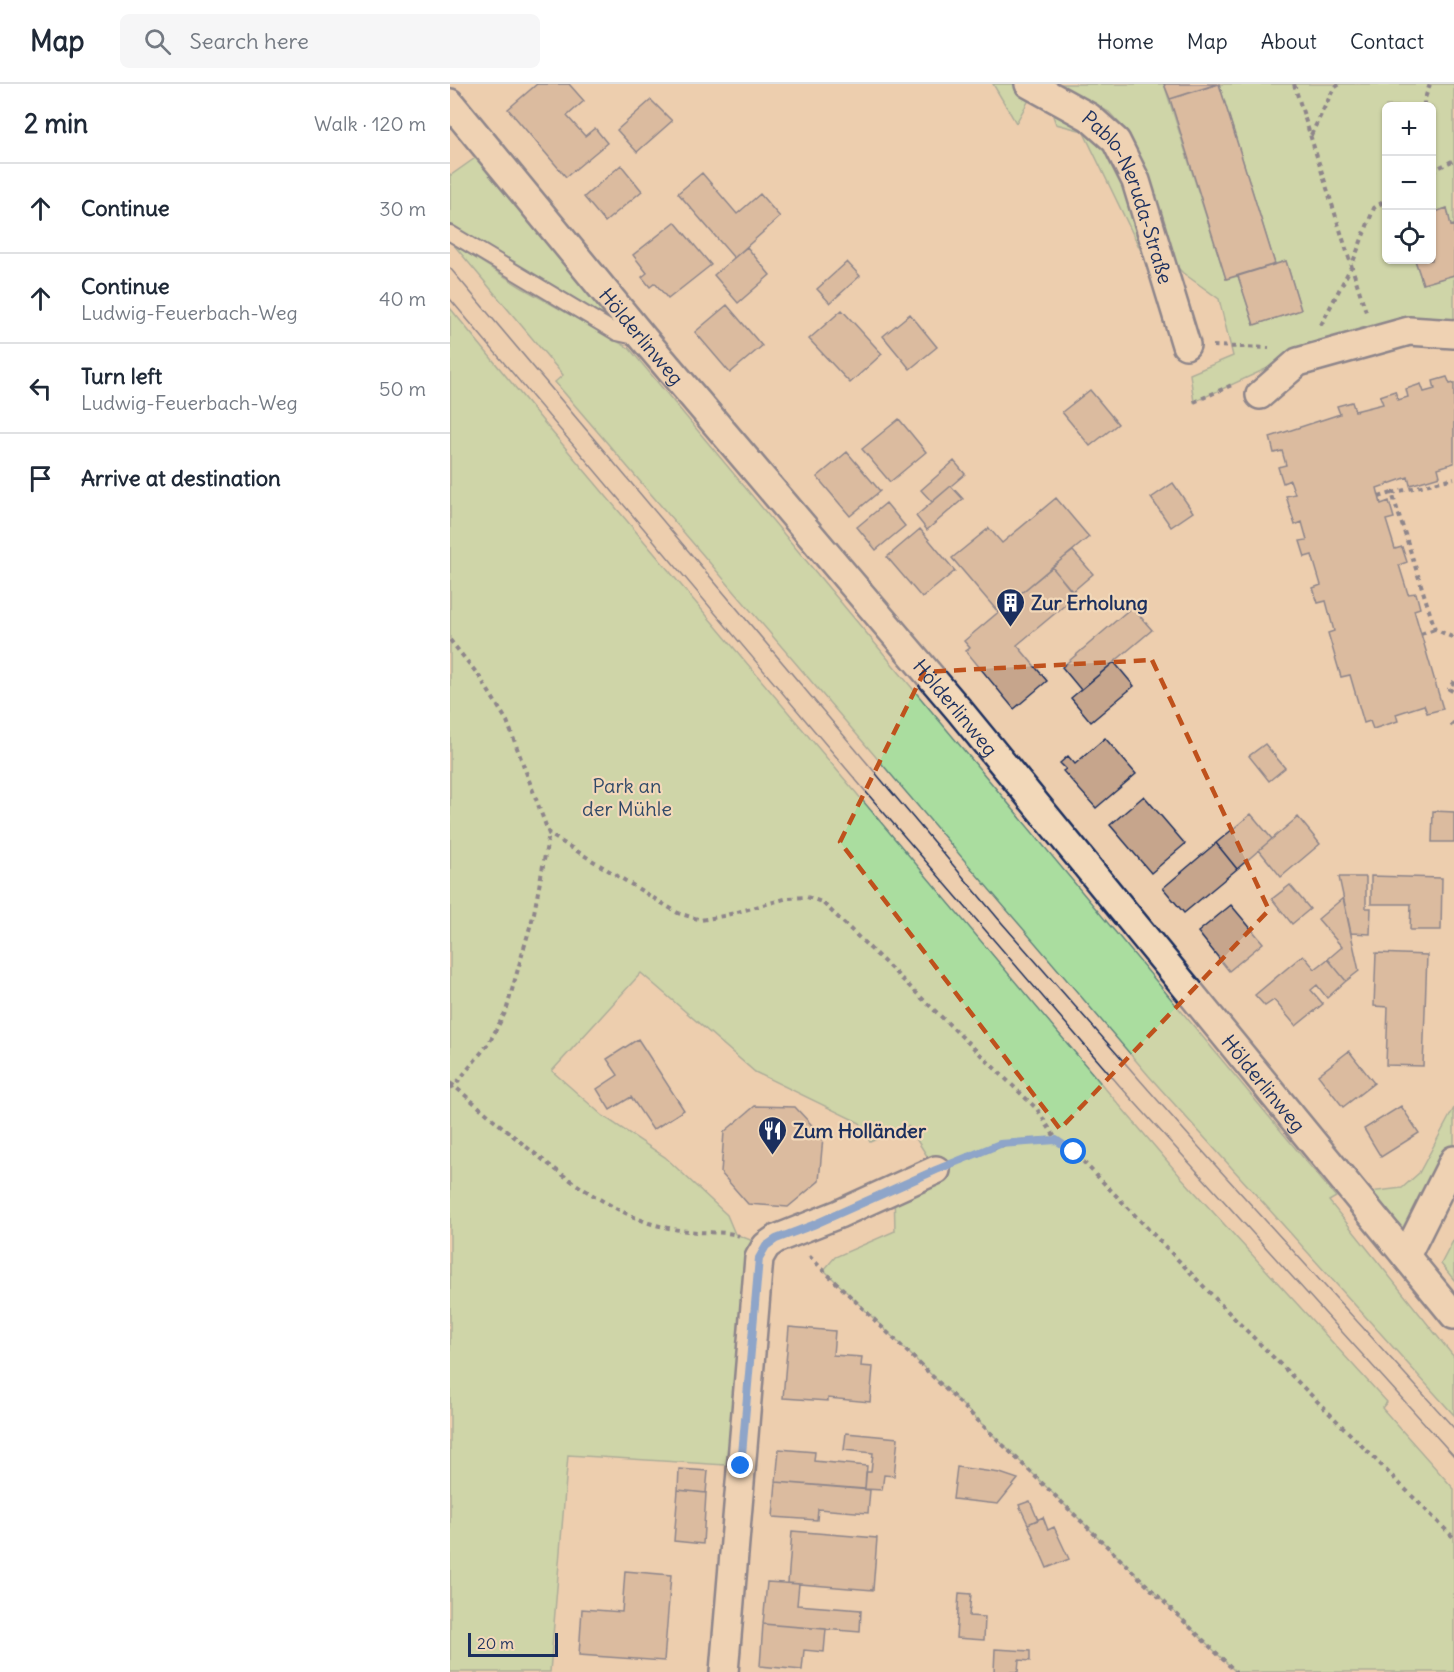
<!DOCTYPE html>
<meta charset="utf-8">
<style>
body{margin:0;font-family:Delius,sans-serif;background:#f6f6f7;color:#1f2937}
.controls{position:absolute;right:18px;top:18px;display:grid;overflow:hidden;border-radius:9px;box-shadow:0 2px 4px #0004}
.controls button{width:54px;height:54px;display:grid;place-items:center;padding:0;border:0;border-bottom:2px solid #e0e1e3;background:#fff;color:#1f2937;font:30px sans-serif}
.scale{position:absolute;left:18px;bottom:15px;width:90px;box-sizing:border-box;padding-left:6px;border:3px solid #1b2f5e;border-top:0;font-size:16px;line-height:21px;white-space:nowrap;color:#1b2f5e;-webkit-text-stroke:4px #f2d8b9;paint-order:stroke}
.stop{position:absolute;width:18px;height:18px;margin:-14px;border:4px solid #1a73e8;border-radius:50%;background:#fff}
.stop.end{background:#1a73e8;border-color:#fff;box-shadow:0 2px 6px #0008}
.list{margin:0;padding:0;list-style:none}
h2{display:flex;justify-content:space-between;align-items:center;height:78px;margin:0;padding:0 24px;font-size:26px}
h2 small{font-size:20px;font-weight:400;color:#747a83}
.list li{display:grid;grid-template-columns:39px 1fr auto;gap:18px;align-items:center;box-sizing:border-box;height:90px;padding:0 24px;border-top:2px solid #e0e1e3}
.list b{display:block;font-size:22px;white-space:nowrap}
.list p{margin:0;font-size:20px;white-space:nowrap;color:#747a83}
.list em{font-size:20px;font-style:normal;color:#747a83}
.icon{flex:none;width:33px;height:33px;fill:none;stroke:currentColor;stroke-width:2;stroke-linecap:round;stroke-linejoin:round}
.map{position:relative;flex:none;width:1004px;height:1588px;overflow:hidden}
header{display:flex;align-items:center;gap:36px;box-sizing:border-box;height:84px;padding:0 30px;background:#fff;border-bottom:2px solid #e0e1e3}
header strong{font-size:28px}
nav{display:flex;gap:33px;margin-inline-start:auto;font-size:21px}
.search{width:420px;height:54px;background:#f6f6f7;display:flex;align-items:center;gap:15px;box-sizing:border-box;padding:0 21px;border-radius:9px;color:#747a83;font-size:22px}
main{display:flex}
aside{flex:1;background:#fff}
.map>svg:first-child{display:block}
.green{fill:#aadd9f;stroke:#62867e;stroke-width:1.5}
.building{fill:#c6a58c;stroke:#1b2f5e;stroke-width:1.5}
.lines{fill:none;stroke-linecap:round;stroke-linejoin:round}
.service-casing{stroke:#1b2f5e;stroke-width:18}
.minor-casing{stroke:#1b2f5e;stroke-width:32}
.path{stroke:#1b2f5e;stroke-width:4;stroke-dasharray:4.5 4.5;stroke-linecap:butt}
.service{stroke:#f2d8b9;stroke-width:14}
.minor{stroke:#f2d8b9;stroke-width:27}
.tram{stroke:#1b2f5e;stroke-width:1.5}
.route{stroke:#1a73e8;stroke-width:8}
.marked{fill:none;stroke:#bf511c;stroke-width:4.5;stroke-dasharray:12 8;stroke-linejoin:round}
.labels{text-anchor:middle;dominant-baseline:central;stroke-width:4.5;stroke-linejoin:round;paint-order:stroke}
.street-label{font-size:20px;fill:#1b2f5e;stroke:#f2d8b9}
.poi-label{font-size:20px;font-weight:bold;fill:#1b2f5e;stroke:#f2d8b9;text-anchor:start}
.park-label{font-size:20px;fill:#304968;stroke:#f2d8b9}
</style>
<header>
<strong>Map</strong>
<div class="search"><svg class="icon" aria-label="search" viewBox="0 0 24 24"><circle cx="10" cy="10" r="6"/><path d="M15 15l6 6"/></svg>Search here</div>
<nav><a>Home</a><a>Map</a><a>About</a><a>Contact</a></nav>
</header>
<main>
<aside>
<h2>2 min<small>Walk · 120 m</small></h2>
<ul class="list">
<li><svg class="icon" aria-label="ahead" viewBox="0 0 24 24"><path d="M12 20V5M6 11l6-6 6 6"/></svg><div><b>Continue</b></div><em>30 m</em></li>
<li><svg class="icon" aria-label="ahead" viewBox="0 0 24 24"><path d="M12 20V5M6 11l6-6 6 6"/></svg><div><b>Continue</b><p>Ludwig-Feuerbach-Weg</p></div><em>40 m</em></li>
<li><svg class="icon" aria-label="left" viewBox="0 0 24 24"><path d="M17 20v-9H6M10 6l-5 5 5 5"/></svg><div><b>Turn left</b><p>Ludwig-Feuerbach-Weg</p></div><em>50 m</em></li>
<li><svg class="icon" aria-label="arrive" viewBox="0 0 24 24"><path d="M6 21V4h12l-3 4 3 4H6"/></svg><div><b>Arrive at destination</b></div></li>
</ul>
</aside>
<div class="map">
<svg width="1004" height="1588" viewBox="0 0 1004 1588">
<rect width="100%" height="100%" fill="#edceae"/>
<filter id="ink" filterUnits="userSpaceOnUse"><feTurbulence type="fractalNoise" baseFrequency=".0167" numOctaves="2"/><feDisplacementMap in="SourceGraphic" scale="12" xChannelSelector="R" yChannelSelector="G"/><feConvolveMatrix kernelMatrix="1 2 1 2 8 2 1 2 1" color-interpolation-filters="sRGB"/></filter>
<g filter="url(#ink)">
<path class="green" d="M 543,0 L 579,0 L 666,57 L 706,198 L 633,47 L 606,40 L 602,29 L 579,16 L 566,39 Z
M 608,0 L 714,0 L 776,195 L 788,192 L 804,241 L 851,226 L 836,177 L 825,180 L 769,0 L 1004,0 L 1004,141 L 1001,142 L 997,124 L 982,129 L 982,22 L 936,22 L 936,176 L 965,176 L 973,200 L 1004,191 L 1004,248 L 859,265 L 744,318 L 740,290 L 783,272 L 769,215 L 733,189 L 720,176 L 692,80 L 678,49 L 659,28 Z
M 31,70 L 166,242 L 0,144 L 0,90 L 1,91 Z
M 3,160 L 71,203 L 179,264 L 886,1113 L 879,1117 L 1004,1273 L 1004,1331 L 699,992 L 105,298 L 113,291 Z
M 0,224 L 97,342 L 659,1009 L 730,1092 L 937,1318 L 932,1324 L 1004,1405 L 1004,1588 L 786,1588 L 374,1186 L 385,1173 L 445,1147 L 444,1105 L 486,1086 L 458,1042 L 420,1058 L 410,1039 L 305,988 L 191,889 L 102,987 L 153,1032 L 215,1073 L 277,1131 L 285,1150 L 316,1162 L 291,1382 L 118,1371 L 100,1588 L 0,1588 Z
M 1004,1024 L 1004,1076 L 962,1158 L 919,1108 L 952,1104 L 969,1089 Z
M 1004,1155 L 1004,1196 L 991,1180 Z"/>
<path class="building" d="M 87,0 L 119,0 L 134,17 L 117,32 L 135,52 L 145,44 L 157,59 L 116,93 L 58,25 Z
M 714,0 L 767,0 L 720,15 Z
M 769,0 L 825,180 L 776,195 L 720,15 Z
M 201,16 L 222,37 L 187,68 L 167,46 Z
M 171,81 L 192,107 L 155,138 L 134,113 Z
M 252,89 L 287,130 L 310,110 L 330,133 L 284,174 L 228,109 Z
M 997,124 L 1001,142 L 1004,141 L 1004,191 L 973,200 L 965,176 L 982,176 L 982,129 Z
M 225,138 L 261,181 L 218,215 L 205,199 L 200,203 L 192,193 L 197,189 L 183,171 Z
M 297,163 L 320,191 L 288,219 L 264,191 Z
M 836,177 L 851,226 L 804,241 L 788,192 Z
M 397,178 L 410,192 L 380,219 L 367,205 Z
M 277,221 L 312,262 L 280,289 L 245,248 Z
M 392,226 L 432,270 L 400,299 L 359,255 Z
M 460,230 L 487,263 L 460,285 L 433,252 Z
M 997,293 L 1000,300 L 1004,299 L 1004,379 L 988,384 L 990,392 L 960,401 L 958,393 L 927,404 L 931,420 L 939,417 L 944,434 L 936,436 L 945,465 L 952,463 L 957,478 L 949,481 L 958,510 L 966,509 L 970,524 L 964,526 L 993,625 L 977,629 L 974,621 L 946,630 L 948,637 L 923,645 L 920,637 L 914,639 L 900,591 L 891,593 L 878,549 L 884,547 L 876,517 L 868,519 L 863,504 L 871,501 L 862,471 L 855,473 L 850,457 L 857,456 L 852,438 L 845,441 L 836,412 L 845,410 L 840,396 L 833,399 L 828,383 L 836,381 L 832,367 L 824,369 L 820,353 L 890,330 L 887,322 L 902,318 L 905,327 L 933,320 L 930,312 L 945,307 L 948,316 L 958,313 L 956,305 L 971,300 L 974,308 L 985,305 L 983,297 Z
M 640,306 L 668,340 L 640,362 L 612,328 Z
M 449,335 L 476,368 L 440,398 L 412,365 Z
M 397,368 L 430,407 L 400,432 L 367,393 Z
M 504,377 L 515,390 L 482,418 L 471,406 Z
M 723,399 L 743,428 L 721,443 L 701,414 Z
M 501,402 L 513,415 L 477,446 L 466,432 Z
M 606,414 L 639,453 L 548,528 L 502,474 L 539,444 L 552,459 Z
M 436,419 L 455,442 L 426,466 L 407,443 Z
M 470,445 L 505,487 L 472,514 L 437,473 Z
M 623,467 L 643,490 L 622,508 L 602,483 Z
M 602,483 L 626,512 L 567,561 L 597,597 L 564,625 L 516,567 L 520,564 L 514,557 Z
M 682,523 L 702,546 L 631,606 L 612,583 Z
M 664,578 L 684,602 L 641,638 L 621,614 Z
M 655,654 L 686,690 L 646,724 L 613,687 L 616,685 L 610,679 L 618,672 L 625,680 Z
M 815,660 L 835,684 L 819,697 L 799,672 Z
M 694,712 L 735,760 L 701,789 L 660,741 Z
M 983,727 L 1004,728 L 1004,758 L 982,758 Z
M 801,730 L 822,755 L 787,785 L 766,759 Z
M 848,733 L 870,760 L 831,793 L 809,766 Z
M 766,759 L 787,785 L 734,829 L 713,804 Z
M 921,792 L 992,794 L 991,846 L 960,846 L 961,820 L 921,820 Z
M 889,793 L 916,793 L 916,824 L 921,824 L 920,850 L 901,849 Z
M 840,801 L 860,825 L 842,840 L 822,815 Z
M 893,814 L 909,887 L 896,897 L 878,875 L 892,863 L 868,835 Z
M 781,821 L 813,859 L 779,887 L 748,848 Z
M 926,869 L 977,871 L 973,982 L 936,981 L 938,923 L 924,922 Z
M 853,871 L 865,885 L 878,875 L 896,897 L 877,914 L 867,901 L 861,906 L 873,920 L 846,942 L 824,916 L 815,922 L 805,911 Z
M 188,955 L 234,1026 L 203,1046 L 181,1013 L 160,1026 L 147,1005 L 168,991 L 157,975 Z
M 899,967 L 924,999 L 893,1023 L 868,991 Z
M 305,1022 L 345,1023 L 373,1053 L 369,1097 L 338,1123 L 298,1120 L 271,1089 L 274,1048 Z
M 951,1022 L 969,1049 L 931,1073 L 914,1045 Z
M 339,1243 L 385,1247 L 383,1271 L 412,1273 L 411,1282 L 423,1283 L 420,1318 L 378,1314 L 378,1317 L 333,1314 Z
M 396,1349 L 448,1354 L 444,1392 L 434,1391 L 432,1406 L 415,1405 L 416,1388 L 421,1388 L 423,1369 L 394,1366 Z
M 329,1365 L 365,1368 L 364,1377 L 417,1382 L 415,1405 L 326,1398 Z
M 507,1383 L 550,1389 L 568,1395 L 548,1420 L 503,1415 Z
M 229,1385 L 258,1387 L 256,1409 L 228,1406 Z
M 326,1398 L 420,1406 L 418,1429 L 368,1425 L 367,1436 L 323,1433 Z
M 228,1406 L 256,1409 L 253,1460 L 224,1457 Z
M 580,1417 L 588,1436 L 578,1440 L 569,1421 Z
M 593,1433 L 598,1446 L 604,1443 L 619,1475 L 597,1484 L 578,1440 Z
M 342,1447 L 427,1454 L 423,1506 L 338,1499 Z
M 175,1487 L 221,1491 L 214,1577 L 129,1571 L 132,1525 L 172,1528 Z
M 317,1498 L 349,1500 L 347,1521 L 411,1526 L 410,1548 L 313,1540 Z
M 509,1509 L 521,1510 L 519,1532 L 535,1533 L 534,1556 L 506,1554 Z
M 313,1540 L 376,1545 L 374,1568 L 354,1566 L 352,1586 L 310,1582 Z
M 545,1565 L 580,1567 L 580,1577 L 569,1576 L 568,1588 L 544,1588 Z"/>
<g class="lines">
<defs>
<path id="service" d="M 0,149 L 167,249 L 189,254"/>
<g id="minor">
<path id="s1" d="M 579,0 L 639,33 L 666,57 L 686,97 L 736,261"/>
<path id="s2" d="M 0,19 L 194,255 L 509,626 L 1004,1231"/>
<path d="M 810,311 L 848,278 L 959,247 L 1004,250"/>
<path d="M 956,1172 L 1004,1076"/>
<path d="M 274,1588 L 309,1174 L 316,1162 L 326,1155 L 389,1130 L 486,1086"/>
</g>
</defs>
<use href="#service" class="service-casing"/>
<use href="#minor" class="minor-casing"/>
<path class="path" d="M 844,0 L 917,231
M 974,22 L 974,17 L 980,0
M 861,51 L 884,4 L 890,0
M 982,87 L 1004,76
M 871,241 L 901,183 L 924,124 L 936,116
M 763,262 L 819,264
M 744,318 L 784,300
M 942,409 L 1004,394
M 929,413 L 942,409 L 985,545 L 1004,554
M 971,550 L 985,545
M 0,556 L 29,592 L 57,637 L 99,750 L 228,829 L 251,836 L 273,832 L 338,814 L 357,813 L 372,818 L 587,1025 L 606,1055
M 1004,597 L 999,605 L 1004,608
M 1004,638 L 1002,641 L 1004,642
M 0,999 L 4,1002 L 39,959 L 56,927 L 84,829 L 99,750
M 0,1004 L 4,1002 C 62,1050 128,1113 199,1139 C 215,1144 232,1147 248,1148 C 261,1149 277,1147 289,1152
M 510,1077 L 550,1061 L 575,1057 L 606,1055 L 624,1068 L 787,1237 L 1004,1454
M 359,1172 L 786,1588"/>
<use href="#service" class="service"/>
<use href="#minor" class="minor"/>
<path class="tram" d="M 0,184 L 551,838 L 747,1061 L 1004,1344
M 0,215 L 416,708 L 669,1001 L 1004,1372"/>
</g>
</g>
<g class="lines" filter="url(#ink)">
<path class="route" d="M 291,1382 L 309,1174 L 316,1162 L 326,1155 L 363,1141 L 486,1086 L 550,1060 L 606,1056 L 624,1068"/>
</g>
<path d="M0 0H1004V1588H0ZM 702,576 L 819,826 L 610,1045 L 390,758 L 474,588 Z" fill="#edceae" fill-opacity=".55" fill-rule="evenodd"/>
<path class="marked" d="M 702,576 L 819,826 L 610,1045 L 390,758 L 474,588 Z"/>
<defs>
<symbol id="building-pin" viewBox="-11 -11 22 30"><path d="M0 17L-7.5 6A9.5 9.5 0 1 1 7.5 6Z" fill="#1b2f5e" stroke="#f2d8b9"/><path d="M-4-6H4V6H1V3H-1V6H-4ZM-2.5-4.3h1.7v1.8h-1.7ZM.8-4.3h1.7v1.8H.8ZM-2.5-1h1.7V.8h-1.7ZM.8-1h1.7V.8H.8Z" fill="#fff"/></symbol>
<symbol id="restaurant-pin" viewBox="-11 -11 22 30"><path d="M0 17L-7.5 6A9.5 9.5 0 1 1 7.5 6Z" fill="#1b2f5e" stroke="#f2d8b9"/><path d="M-5-6h1v4h1v-4h1v4h1v-4h1v5L-1.5 .5V6h-2V.5L-5-1ZM5-6V6H3V1.5H1.5Q1.5-4 5-6Z" fill="#fff"/></symbol>
</defs>
<g fill-rule="evenodd">
<use href="#building-pin" x="544" y="502" width="33" height="45"/>
<use href="#restaurant-pin" x="306" y="1030" width="33" height="45"/>
</g>
<g class="labels">
<g class="street-label">
<text stroke="none"><textPath href="#s1" startOffset="160">Pablo-Neruda-Straße</textPath></text>
<text stroke="none"><textPath href="#s2" startOffset="302">Hölderlinweg</textPath></text>
<text stroke="none"><textPath href="#s2" startOffset="788">Hölderlinweg</textPath></text>
<text stroke="none"><textPath href="#s2" startOffset="1274">Hölderlinweg</textPath></text>
</g>
<g class="poi-label">
<text x="581" y="518">Zur Erholung</text>
<text x="343" y="1046">Zum Holländer</text>
</g>
<g class="park-label">
<text x="177" y="701">Park an<tspan x="177" dy="23">der Mühle</tspan></text>
</g>
</g>
</svg>
<div class="controls">
<button>+</button>
<button>−</button>
<button><svg class="icon" aria-label="locate" viewBox="0 0 24 24"><circle cx="12" cy="12" r="6"/><path d="M12 2v4M12 18v4M2 12h4M18 12h4"/></svg></button>
</div>
<div class="scale">20 m</div>
<div class="stop" style="left:624px;top:1068px"></div>
<div class="stop end" style="left:291px;top:1382px"></div>
</div>
</main>
